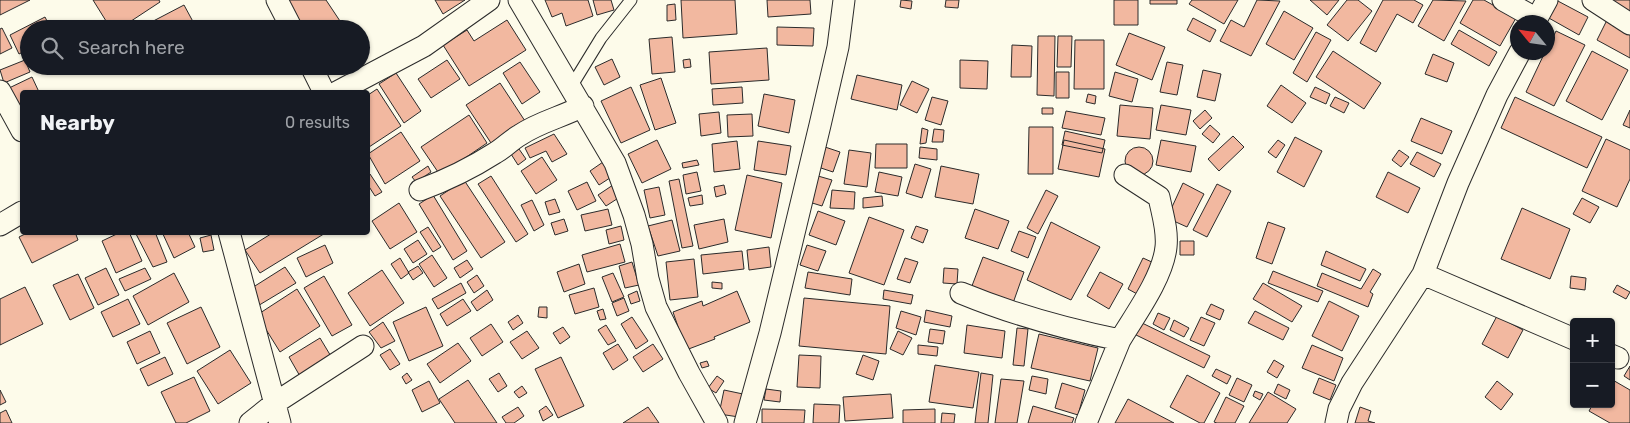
<!DOCTYPE html>
<meta charset="utf-8">
<style>
body{margin:0;font-family:Rubik,sans-serif;background:#20242c;color:#f1f3f6}
.controls{position:absolute;right:15px;bottom:15px;display:grid;overflow:hidden;border-radius:5px;box-shadow:0 1px 4px #0004}
.controls button{width:45px;height:45px;display:grid;place-items:center;padding:0;border:0;border-bottom:1px solid #363941;background:#171b24;color:#f1f3f6;font:25px sans-serif}
.compass{position:absolute;left:1510px;top:15px;width:45px;height:45px;border-radius:50%;background:#171b24;box-shadow:0 1px 4px #0004;rotate:299deg}
.list{margin:0;padding:0;list-style:none}
h2{display:flex;justify-content:space-between;align-items:center;height:65px;margin:0;padding:0 20px;font-size:21px}
h2 small{font-size:16px;font-weight:400;color:#9ea1a6}
.icon{flex:none;width:28px;height:28px;fill:none;stroke:currentColor;stroke-width:2;stroke-linecap:round;stroke-linejoin:round}
.map{position:relative;flex:none;width:1630px;height:423px;overflow:hidden}
.search{position:absolute;background:#171b24;box-shadow:0 1px 4px #0004;left:20px;top:20px;width:350px;height:55px;display:flex;align-items:center;gap:12px;box-sizing:border-box;padding:0 18px;border-radius:28px;color:#9ea1a6;font-size:19px}
.panel{position:absolute;background:#171b24;box-shadow:0 1px 4px #0004;left:20px;top:90px;width:350px;height:145px;border-radius:5px}
.map>svg:first-child{display:block}
.building{fill:#f2b8a0;stroke:#2b2b2b}
.lines{fill:none;stroke-linecap:round;stroke-linejoin:round}
.lane-casing{stroke:#2b2b2b;stroke-width:13}
.street-casing{stroke:#2b2b2b;stroke-width:23}
.lane{stroke:#fdfbea;stroke-width:11}
.street{stroke:#fdfbea;stroke-width:21}
</style>
<div class="map">
<svg width="1630" height="423" viewBox="0 0 1630 423">
<rect width="100%" height="100%" fill="#fdfbea"/>
<path class="building" d="M 0,0 L 30,0 L 0,15 Z
M 93,0 L 159,0 L 160,2 L 119,29 L 111,29 Z
M 286,0 L 326,0 L 342,24 L 334,29 L 302,29 Z
M 435,0 L 465,0 L 443,14 Z
M 545,0 L 588,0 L 593,16 L 566,26 L 562,13 L 552,17 Z
M 593,0 L 611,0 L 614,10 L 597,15 Z
M 681,0 L 735,0 L 737,34 L 683,38 Z
M 767,0 L 810,0 L 811,14 L 768,17 Z
M 901,0 L 912,1 L 911,9 L 900,7 Z
M 946,0 L 959,0 L 958,8 L 945,7 Z
M 1114,0 L 1138,0 L 1138,25 L 1114,25 Z
M 1150,0 L 1177,0 L 1177,4 L 1150,4 Z
M 1192,0 L 1238,0 L 1224,24 L 1189,4 Z
M 1257,0 L 1280,1 L 1251,56 L 1220,41 L 1231,20 L 1244,27 Z
M 1310,0 L 1339,0 L 1327,15 Z
M 1347,0 L 1358,0 L 1372,11 L 1348,41 L 1327,25 Z
M 1383,0 L 1414,0 L 1423,5 L 1413,23 L 1397,14 L 1376,52 L 1360,43 Z
M 1433,0 L 1466,1 L 1444,41 L 1418,26 Z
M 1473,0 L 1484,0 L 1516,18 L 1500,46 L 1460,23 Z
M 1556,0 L 1588,17 L 1579,35 L 1547,17 Z
M 1597,0 L 1630,0 L 1630,18 Z
M 675,4 L 676,20 L 667,21 L 667,5 Z
M 184,5 L 197,29 L 138,29 Z
M 1284,11 L 1313,28 L 1294,60 L 1266,44 Z
M 45,17 L 51,29 L 29,29 L 29,49 L 19,54 L 10,35 Z
M 1193,18 L 1216,30 L 1210,42 L 1187,30 Z
M 507,20 L 526,50 L 469,86 L 443,45 L 467,30 L 474,41 Z
M 1607,20 L 1630,33 L 1630,58 L 1597,40 Z
M 777,27 L 814,28 L 813,46 L 777,45 Z
M 2,28 L 12,48 L 0,54 L 0,29 Z
M 1459,30 L 1497,52 L 1489,66 L 1451,44 Z
M 1556,31 L 1585,45 L 1554,106 L 1526,92 L 1545,52 L 1548,52 L 1548,48 Z
M 1316,32 L 1331,40 L 1307,82 L 1293,73 Z
M 1129,33 L 1165,47 L 1152,80 L 1116,65 Z
M 1038,36 L 1055,36 L 1054,96 L 1037,95 Z
M 1058,36 L 1072,36 L 1071,67 L 1057,67 Z
M 672,37 L 675,72 L 652,74 L 649,39 Z
M 1075,40 L 1104,40 L 1104,89 L 1074,89 Z
M 1012,45 L 1032,46 L 1031,77 L 1011,77 Z
M 767,48 L 769,80 L 711,84 L 709,52 Z
M 1333,51 L 1381,83 L 1364,109 L 1316,77 Z
M 1592,51 L 1628,70 L 1602,120 L 1566,101 Z
M 1433,54 L 1454,63 L 1447,82 L 1425,74 Z
M 612,59 L 620,77 L 604,85 L 595,67 Z
M 690,59 L 691,67 L 684,68 L 683,60 Z
M 25,60 L 30,72 L 4,83 L 0,70 Z
M 447,60 L 460,79 L 431,98 L 418,79 Z
M 960,60 L 988,61 L 987,89 L 960,88 Z
M 520,62 L 540,92 L 522,104 L 503,73 Z
M 1167,62 L 1183,65 L 1177,95 L 1160,92 Z
M 1203,70 L 1221,74 L 1215,101 L 1197,97 Z
M 1056,72 L 1069,72 L 1069,98 L 1056,98 Z
M 1115,72 L 1138,79 L 1132,102 L 1109,96 Z
M 396,73 L 421,111 L 404,123 L 379,84 Z
M 857,75 L 902,85 L 897,110 L 851,99 Z
M 32,77 L 39,92 L 22,92 L 22,109 L 18,112 L 7,89 Z
M 661,78 L 676,123 L 655,130 L 640,85 Z
M 912,81 L 929,89 L 917,113 L 900,105 Z
M 500,83 L 525,121 L 491,143 L 466,105 Z
M 1281,85 L 1306,103 L 1292,123 L 1267,106 Z
M 631,87 L 650,130 L 621,143 L 601,101 Z
M 742,87 L 743,103 L 713,105 L 712,89 Z
M 1315,87 L 1330,94 L 1326,104 L 1310,97 Z
M 377,89 L 401,126 L 369,147 L 368,145 L 368,95 Z
M 764,94 L 795,100 L 789,133 L 758,126 Z
M 1088,94 L 1096,96 L 1095,104 L 1086,102 Z
M 932,97 L 948,101 L 941,125 L 925,120 Z
M 1335,97 L 1349,103 L 1344,113 L 1330,106 Z
M 1515,97 L 1602,137 L 1587,168 L 1501,128 Z
M 1120,105 L 1153,108 L 1150,139 L 1117,136 Z
M 1161,105 L 1191,110 L 1186,135 L 1156,130 Z
M 1042,108 L 1053,108 L 1053,114 L 1042,114 Z
M 1205,110 L 1212,118 L 1200,129 L 1193,121 Z
M 1630,110 L 1630,128 L 1623,125 Z
M 1066,111 L 1105,118 L 1101,135 L 1062,128 Z
M 719,112 L 721,133 L 701,136 L 699,114 Z
M 752,114 L 753,136 L 728,137 L 727,115 Z
M 469,115 L 487,143 L 440,175 L 421,147 Z
M 1421,118 L 1452,131 L 1442,154 L 1411,141 Z
M 1210,125 L 1220,134 L 1213,143 L 1202,134 Z
M 1029,127 L 1053,127 L 1053,174 L 1028,174 Z
M 922,128 L 928,130 L 926,143 L 920,144 Z
M 934,129 L 944,130 L 943,142 L 932,142 Z
M 1065,131 L 1105,140 L 1102,153 L 1062,145 Z
M 401,132 L 420,161 L 385,184 L 368,154 Z
M 554,134 L 567,154 L 552,162 L 546,151 L 530,158 L 525,148 Z
M 1233,136 L 1244,147 L 1219,171 L 1208,159 Z
M 1295,137 L 1322,151 L 1304,187 L 1277,172 Z
M 1606,139 L 1630,150 L 1630,179 L 1617,207 L 1582,191 Z
M 657,140 L 671,169 L 642,183 L 628,154 Z
M 1064,140 L 1105,149 L 1099,177 L 1058,169 Z
M 1161,140 L 1196,146 L 1191,172 L 1156,165 Z
M 1278,140 L 1285,145 L 1276,158 L 1268,152 Z
M 737,141 L 740,169 L 714,172 L 712,144 Z
M 758,141 L 791,146 L 786,175 L 754,170 Z
M 876,144 L 907,144 L 907,168 L 875,168 Z
M 825,147 L 840,152 L 833,172 L 818,167 Z
M 920,147 L 937,149 L 937,160 L 919,158 Z
M1125 161a14 14 0 1 1 28 0a14 14 0 1 1-28 0Z
M 519,149 L 526,159 L 518,165 L 511,154 Z
M 849,150 L 871,153 L 867,187 L 844,184 Z
M 1399,150 L 1409,157 L 1401,167 L 1392,160 Z
M 1417,152 L 1441,164 L 1434,177 L 1410,164 Z
M 542,157 L 557,180 L 536,194 L 521,171 Z
M 697,160 L 699,165 L 683,168 L 682,163 Z
M 603,162 L 613,176 L 599,185 L 590,171 Z
M 915,164 L 931,169 L 922,198 L 906,193 Z
M 428,166 L 431,172 L 416,182 L 412,177 Z
M 941,166 L 979,174 L 973,204 L 935,197 Z
M 697,172 L 701,191 L 686,194 L 683,175 Z
M 879,172 L 902,177 L 898,196 L 875,192 Z
M 1388,172 L 1420,188 L 1408,213 L 1376,197 Z
M 370,174 L 382,192 L 375,196 L 368,185 L 368,176 Z
M 747,175 L 782,183 L 771,238 L 735,230 Z
M 491,176 L 528,234 L 516,242 L 478,184 Z
M 818,176 L 832,180 L 822,206 L 809,202 Z
M 679,179 L 693,246 L 682,248 L 669,181 Z
M 464,180 L 505,242 L 481,258 L 440,196 Z
M 587,182 L 596,201 L 577,210 L 568,191 Z
M 616,183 L 623,195 L 606,206 L 598,195 Z
M 1183,183 L 1204,194 L 1187,227 L 1167,218 Z
M 1217,184 L 1231,191 L 1207,237 L 1193,230 Z
M 724,185 L 726,194 L 716,197 L 714,187 Z
M 659,187 L 665,215 L 650,218 L 644,190 Z
M 832,190 L 855,192 L 854,209 L 830,208 Z
M 1046,190 L 1058,196 L 1038,234 L 1027,228 Z
M 433,195 L 467,251 L 453,260 L 419,204 Z
M 702,195 L 703,204 L 690,206 L 688,198 Z
M 882,196 L 883,206 L 863,208 L 863,198 Z
M 1582,198 L 1599,207 L 1590,223 L 1573,214 Z
M 555,199 L 560,212 L 549,215 L 545,202 Z
M 532,200 L 544,225 L 534,231 L 521,205 Z
M 399,203 L 417,232 L 390,249 L 372,221 Z
M 1522,208 L 1570,229 L 1550,279 L 1501,259 Z
M 608,209 L 612,225 L 585,231 L 581,215 Z
M 975,209 L 1009,221 L 998,249 L 965,238 Z
M 818,211 L 845,221 L 836,245 L 809,235 Z
M 869,217 L 904,230 L 884,285 L 849,273 Z
M 564,219 L 568,231 L 555,235 L 551,223 Z
M 724,219 L 728,242 L 699,249 L 694,225 Z
M 672,220 L 680,251 L 658,256 L 648,226 Z
M 1051,222 L 1100,247 L 1071,300 L 1027,280 Z
M 1268,222 L 1285,228 L 1272,264 L 1256,258 Z
M 621,226 L 624,240 L 609,244 L 606,230 Z
M 916,226 L 928,230 L 923,243 L 911,238 Z
M 428,227 L 441,247 L 433,252 L 420,232 Z
M 1019,231 L 1036,237 L 1028,258 L 1011,251 Z
M 29,232 L 75,232 L 78,240 L 32,263 L 19,237 Z
M 121,232 L 129,232 L 142,261 L 116,273 L 102,241 Z
M 135,232 L 155,232 L 167,262 L 153,267 Z
M 162,232 L 188,232 L 195,247 L 174,258 Z
M 274,232 L 327,232 L 260,273 L 245,250 Z
M 211,235 L 214,250 L 203,252 L 200,238 Z
M 418,240 L 427,254 L 413,263 L 404,249 Z
M 1180,241 L 1194,241 L 1194,255 L 1180,255 Z
M 620,244 L 625,262 L 587,272 L 582,255 Z
M 325,245 L 333,263 L 306,277 L 297,258 Z
M 807,245 L 826,251 L 818,271 L 800,265 Z
M 769,247 L 771,267 L 749,270 L 747,250 Z
M 742,251 L 744,269 L 703,274 L 701,255 Z
M 1326,251 L 1366,269 L 1360,281 L 1321,265 Z
M 432,255 L 447,278 L 434,287 L 419,264 Z
M 983,257 L 1024,272 L 1012,306 L 970,291 Z
M 400,258 L 409,273 L 401,279 L 391,264 Z
M 905,258 L 918,262 L 910,283 L 897,279 Z
M 1143,258 L 1154,263 L 1139,295 L 1128,289 Z
M 694,259 L 698,297 L 670,300 L 666,262 Z
M 467,260 L 473,269 L 460,278 L 454,268 Z
M 632,262 L 639,285 L 625,288 L 619,266 Z
M 579,264 L 585,284 L 564,292 L 557,272 Z
M 418,266 L 423,273 L 413,280 L 408,272 Z
M 285,267 L 296,283 L 256,307 L 247,291 Z
M 106,268 L 119,295 L 98,305 L 85,278 Z
M 145,268 L 151,279 L 125,291 L 119,279 Z
M 944,268 L 958,269 L 957,284 L 943,283 Z
M 1373,269 L 1381,274 L 1370,292 L 1373,294 L 1368,307 L 1317,286 L 1322,273 L 1361,289 Z
M 382,270 L 404,303 L 370,326 L 348,293 Z
M 1273,271 L 1323,291 L 1318,302 L 1268,283 Z
M 808,272 L 852,279 L 850,295 L 805,288 Z
M 1100,272 L 1123,284 L 1109,309 L 1087,296 Z
M 174,273 L 189,302 L 148,325 L 133,296 Z
M 613,273 L 624,297 L 612,302 L 602,277 Z
M 78,274 L 94,308 L 70,320 L 53,285 Z
M 477,275 L 484,286 L 474,293 L 467,282 Z
M 324,276 L 352,325 L 332,336 L 304,288 Z
M 1571,276 L 1586,278 L 1585,290 L 1570,288 Z
M 712,282 L 722,283 L 722,289 L 712,288 Z
M 461,283 L 466,293 L 438,309 L 432,299 Z
M 1263,283 L 1302,306 L 1292,322 L 1253,299 Z
M 1617,285 L 1630,292 L 1626,299 L 1613,292 Z
M 25,287 L 43,324 L 0,345 L 0,299 Z
M 594,288 L 599,307 L 575,314 L 569,295 Z
M 297,289 L 320,326 L 280,352 L 257,315 Z
M 487,290 L 493,300 L 477,311 L 471,302 Z
M 884,290 L 913,295 L 911,304 L 883,299 Z
M 637,291 L 640,301 L 631,304 L 628,295 Z
M 737,291 L 750,322 L 714,337 L 715,339 L 686,350 L 673,312 L 702,301 L 703,306 Z
M 624,298 L 629,311 L 617,316 L 612,303 Z
M 804,298 L 890,306 L 886,354 L 799,346 Z
M 128,299 L 140,324 L 113,337 L 101,312 Z
M 463,299 L 471,311 L 447,326 L 440,314 Z
M 1329,301 L 1359,316 L 1342,351 L 1312,336 Z
M 1211,304 L 1224,310 L 1220,320 L 1206,314 Z
M 201,307 L 220,347 L 187,364 L 167,323 Z
M 426,307 L 443,346 L 409,361 L 393,322 Z
M 539,307 L 547,307 L 547,318 L 538,317 Z
M 603,309 L 606,319 L 600,320 L 597,311 Z
M 926,310 L 952,316 L 950,327 L 924,322 Z
M 901,311 L 921,317 L 916,335 L 896,328 Z
M 1255,311 L 1289,328 L 1283,340 L 1248,323 Z
M 1158,313 L 1170,318 L 1164,330 L 1153,324 Z
M 518,315 L 523,323 L 513,330 L 508,322 Z
M 1497,316 L 1523,330 L 1508,358 L 1482,344 Z
M 632,317 L 648,341 L 636,349 L 621,324 Z
M 1201,317 L 1215,323 L 1204,346 L 1190,340 Z
M 1174,320 L 1189,328 L 1184,337 L 1170,330 Z
M 383,322 L 395,341 L 381,348 L 369,332 Z
M 1140,322 L 1210,356 L 1204,368 L 1134,334 Z
M 491,324 L 503,342 L 482,356 L 470,338 Z
M 606,325 L 616,341 L 608,345 L 598,330 Z
M 967,325 L 1005,331 L 1002,358 L 964,353 Z
M 563,327 L 570,337 L 560,344 L 553,333 Z
M 1017,328 L 1028,329 L 1024,366 L 1013,365 Z
M 930,329 L 945,331 L 943,344 L 928,342 Z
M 150,331 L 160,353 L 137,364 L 127,342 Z
M 527,331 L 539,348 L 522,359 L 510,342 Z
M 898,331 L 912,338 L 903,355 L 890,349 Z
M 1039,334 L 1098,348 L 1090,381 L 1031,368 Z
M 320,338 L 332,358 L 301,378 L 289,357 Z
M 458,343 L 471,361 L 440,383 L 427,364 Z
M 618,344 L 628,360 L 613,370 L 603,353 Z
M 653,344 L 663,359 L 643,372 L 633,357 Z
M 918,345 L 938,347 L 937,356 L 918,354 Z
M 1312,345 L 1343,358 L 1334,381 L 1302,368 Z
M 390,349 L 400,364 L 390,370 L 380,355 Z
M 230,350 L 251,383 L 218,404 L 197,371 Z
M 799,355 L 821,356 L 820,388 L 797,387 Z
M 863,355 L 879,361 L 873,380 L 856,374 Z
M 165,357 L 173,374 L 148,386 L 140,369 Z
M 561,357 L 584,406 L 558,418 L 535,369 Z
M 1274,360 L 1284,366 L 1277,378 L 1267,372 Z
M 707,361 L 709,366 L 702,368 L 700,363 Z
M 935,365 L 979,372 L 973,408 L 929,402 Z
M 1630,366 L 1630,380 L 1624,376 Z
M 1216,369 L 1231,376 L 1227,384 L 1212,376 Z
M 407,373 L 412,380 L 406,384 L 402,377 Z
M 499,373 L 507,386 L 498,392 L 489,379 Z
M 981,373 L 993,375 L 988,423 L 975,423 Z
M 1187,375 L 1220,393 L 1204,423 L 1200,423 L 1170,407 Z
M 717,376 L 724,381 L 716,393 L 708,388 Z
M 1032,376 L 1048,379 L 1046,394 L 1029,390 Z
M 194,377 L 210,411 L 186,423 L 176,423 L 161,392 Z
M 1237,378 L 1252,385 L 1244,402 L 1229,395 Z
M 1319,378 L 1336,385 L 1330,400 L 1313,393 Z
M 1001,379 L 1024,381 L 1017,423 L 995,423 Z
M 1611,379 L 1630,390 L 1630,423 L 1610,423 L 1589,411 L 1593,404 L 1611,404 Z
M 468,380 L 497,423 L 455,423 L 439,399 Z
M 429,381 L 440,403 L 422,412 L 412,390 Z
M 1497,381 L 1513,394 L 1501,410 L 1485,397 Z
M 1062,383 L 1085,390 L 1078,415 L 1055,408 Z
M 1278,384 L 1290,390 L 1286,399 L 1274,393 Z
M 522,386 L 527,393 L 519,398 L 514,392 Z
M 766,389 L 781,391 L 780,402 L 764,400 Z
M 0,390 L 6,402 L 0,405 Z
M 724,390 L 743,394 L 739,417 L 719,414 Z
M 1255,391 L 1263,394 L 1260,400 L 1253,396 Z
M 1268,392 L 1296,409 L 1287,423 L 1249,423 Z
M 891,394 L 893,418 L 845,421 L 843,397 Z
M 1226,397 L 1244,406 L 1235,423 L 1217,423 L 1214,422 Z
M 1128,399 L 1174,423 L 1115,423 Z
M 814,404 L 840,405 L 839,423 L 813,423 Z
M 546,406 L 553,415 L 543,421 L 539,411 Z
M 1033,406 L 1074,418 L 1072,423 L 1028,423 Z
M 518,407 L 524,416 L 514,423 L 506,423 L 502,417 Z
M 648,407 L 659,423 L 623,423 Z
M 1360,407 L 1371,411 L 1368,421 L 1375,423 L 1355,423 Z
M 762,409 L 805,410 L 804,423 L 762,423 Z
M 935,409 L 935,423 L 903,423 L 903,410 Z
M 6,410 L 12,423 L 0,423 L 0,413 Z
M 942,413 L 955,414 L 954,423 L 941,423 Z"/>
<g class="lines">
<defs>
<path id="lane" d="M 571,87 L 601,38 L 631,0"/>
<path id="street" d="M 277,0 L 292,29
M 519,0 L 615,163 L 634,215 L 642,244 L 648,279 L 656,307 L 689,373 L 717,423
M 1503,0 L 1537,19
M 1593,0 L 1630,24
M 1535,22 L 1547,0
M 311,66 L 324,92
M 0,91 L 22,131
M 337,92 L 424,46 L 489,0
M 420,190 C 447,180 470,169 495,153 C 504,148 511,140 520,135 C 539,122 562,117 583,106
M 0,225 L 22,212
M 229,232 L 280,423
M 1423,274 L 1574,339
M 961,293 C 1012,314 1066,329 1120,340 L 1086,423
M 1120,340 C 1135,315 1163,277 1166,247 C 1168,230 1162,213 1159,197 L 1125,175
M 1611,355 L 1618,358
M 250,423 L 275,403 L 363,346
M 745,423 L 770,333 L 820,125 L 838,47 L 844,0
M 1336,423 L 1339,409 L 1352,383 L 1423,274 L 1458,183 L 1497,95 L 1520,52"/>
</defs>
<use href="#lane" class="lane-casing"/>
<use href="#street" class="street-casing"/>
<use href="#lane" class="lane"/>
<use href="#street" class="street"/>
</g>
</svg>
<div class="controls">
<button>+</button>
<button>−</button>
</div>
<svg class="compass" viewBox="-18 -18 36 36"><path d="M0-13l5 13h-10z" fill="#e53935"/><path d="M0 13l5-13h-10z" fill="#9ea1a6"/></svg>
<div class="search"><svg class="icon" aria-label="search" viewBox="0 0 24 24"><circle cx="10" cy="10" r="6"/><path d="M15 15l6 6"/></svg>Search here</div>
<section class="panel">
<h2>Nearby<small>0 results</small></h2>
<ul class="list">
</ul>
</section>
</div>
